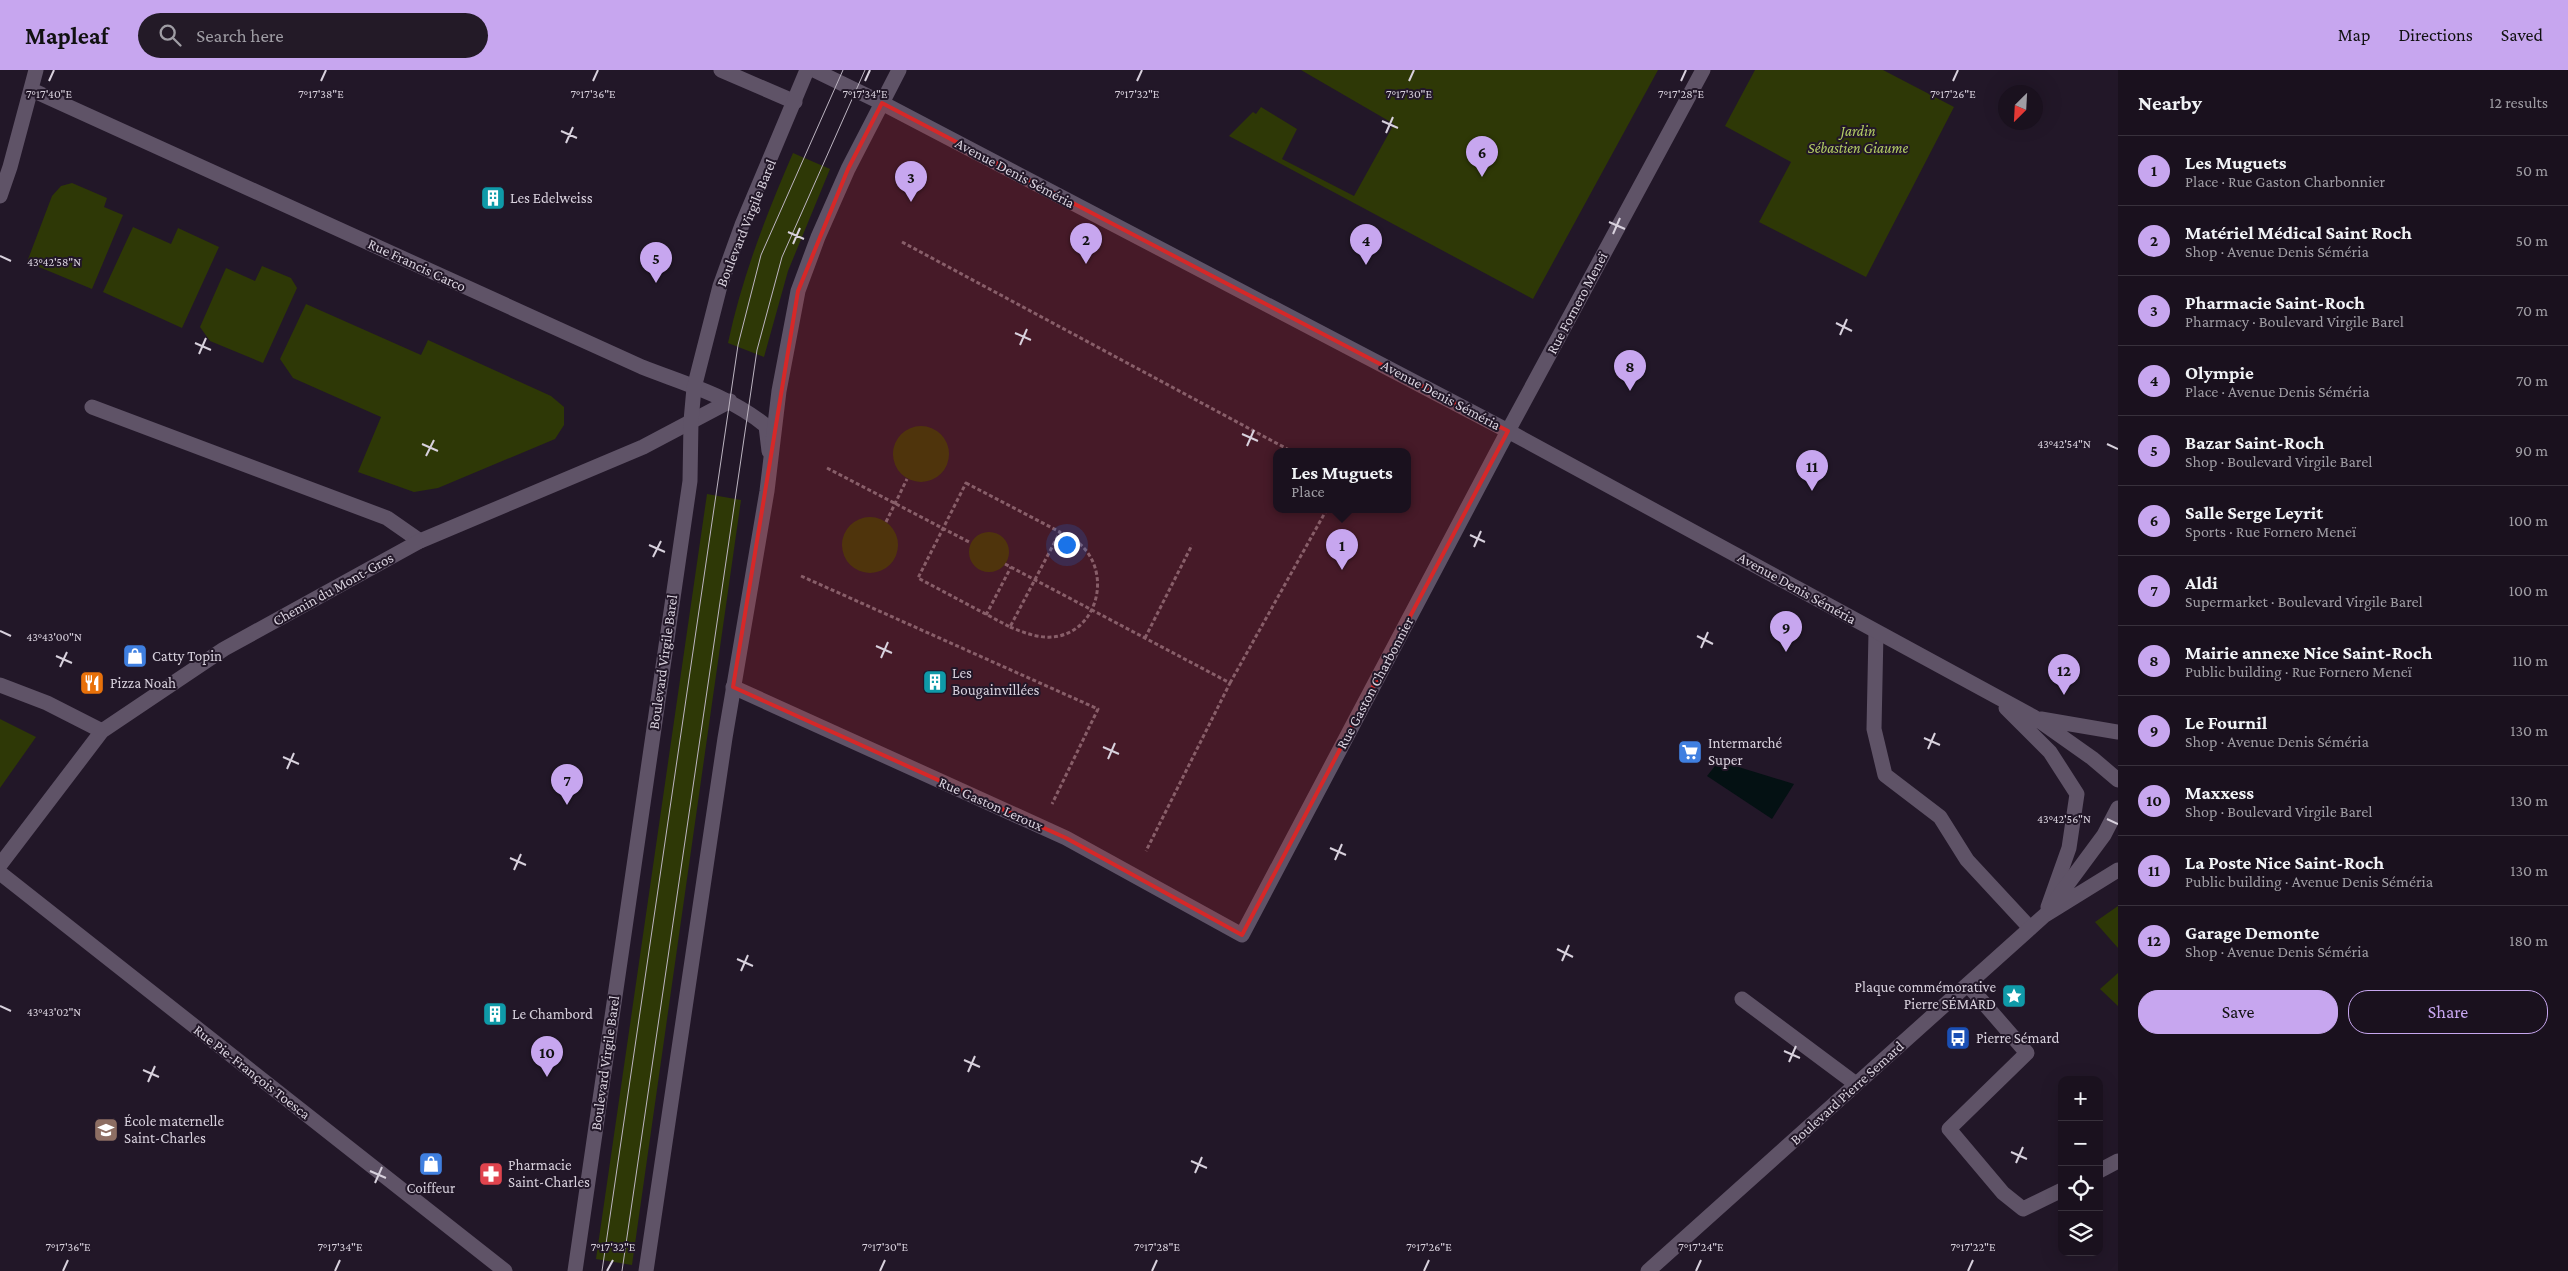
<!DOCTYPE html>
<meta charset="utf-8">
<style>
body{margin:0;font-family:"Crimson Pro",serif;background:#231a27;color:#f1f3f6}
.controls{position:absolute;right:15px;bottom:15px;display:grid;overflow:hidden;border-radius:10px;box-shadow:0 5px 20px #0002}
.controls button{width:45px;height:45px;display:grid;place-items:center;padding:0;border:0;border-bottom:1px solid #38313c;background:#1a111e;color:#f1f3f6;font:25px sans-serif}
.compass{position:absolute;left:1998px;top:15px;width:45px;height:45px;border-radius:50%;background:#1a111e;box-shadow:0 5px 20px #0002;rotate:204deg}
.you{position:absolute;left:1066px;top:474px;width:18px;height:18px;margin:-12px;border:4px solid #fff;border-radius:50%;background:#1a73e8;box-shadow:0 0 0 8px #1a73e833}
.badge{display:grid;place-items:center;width:32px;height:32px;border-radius:50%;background:#c7a6ef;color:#111;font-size:16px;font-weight:700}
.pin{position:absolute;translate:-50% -41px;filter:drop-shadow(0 1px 2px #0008)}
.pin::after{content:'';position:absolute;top:26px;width:18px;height:15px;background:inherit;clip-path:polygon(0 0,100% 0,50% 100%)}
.popup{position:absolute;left:1273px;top:378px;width:138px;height:65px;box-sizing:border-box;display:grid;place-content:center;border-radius:10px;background:#1a111e;filter:drop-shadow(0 1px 4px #0005);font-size:16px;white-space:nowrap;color:#9f9da4}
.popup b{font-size:19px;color:#f1f3f6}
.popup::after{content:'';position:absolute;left:50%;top:100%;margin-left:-10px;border:10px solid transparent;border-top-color:#1a111e}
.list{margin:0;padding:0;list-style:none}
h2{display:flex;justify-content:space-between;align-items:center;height:65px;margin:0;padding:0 20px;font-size:21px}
h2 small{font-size:16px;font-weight:400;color:#9f9da4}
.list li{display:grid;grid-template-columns:32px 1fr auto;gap:15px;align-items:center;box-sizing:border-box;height:70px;padding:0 20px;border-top:1px solid #38313c}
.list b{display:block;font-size:19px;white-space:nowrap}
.list p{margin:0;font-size:16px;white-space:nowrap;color:#9f9da4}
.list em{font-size:16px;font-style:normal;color:#9f9da4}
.actions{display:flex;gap:10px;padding:15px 20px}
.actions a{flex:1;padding:11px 0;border:1px solid #c7a6ef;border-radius:20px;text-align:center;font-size:18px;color:#c7a6ef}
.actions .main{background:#c7a6ef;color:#111}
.icon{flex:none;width:28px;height:28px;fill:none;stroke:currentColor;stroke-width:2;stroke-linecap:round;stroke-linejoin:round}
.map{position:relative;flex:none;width:2118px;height:1201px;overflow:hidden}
header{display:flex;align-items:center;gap:30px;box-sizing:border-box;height:70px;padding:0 25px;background:#c7a6ef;color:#111}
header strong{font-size:24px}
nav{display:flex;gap:28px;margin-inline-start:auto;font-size:18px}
.search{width:350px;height:45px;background:#231a27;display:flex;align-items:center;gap:12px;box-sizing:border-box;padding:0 18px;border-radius:28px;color:#9f9da4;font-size:19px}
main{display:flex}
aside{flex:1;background:#1a111e}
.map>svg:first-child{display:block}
.green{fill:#2e3806}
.water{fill:#041113}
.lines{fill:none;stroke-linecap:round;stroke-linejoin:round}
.path{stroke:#756c7a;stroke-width:3;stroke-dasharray:4 2.5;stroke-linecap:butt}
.lane{stroke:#5f5367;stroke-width:15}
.street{stroke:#5f5367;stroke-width:15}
.secondary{stroke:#5f5367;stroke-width:15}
.tram{stroke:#bdb5c2;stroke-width:1}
.marked{fill:#d62828;fill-opacity:0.2;stroke:#d62828;stroke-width:4;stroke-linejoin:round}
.ticks{fill:none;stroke:#d8d1dd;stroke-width:2}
.labels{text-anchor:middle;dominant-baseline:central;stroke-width:4;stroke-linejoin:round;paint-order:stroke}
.park-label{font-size:15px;font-style:italic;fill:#b4ce65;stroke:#221728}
.street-label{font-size:15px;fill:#d8d1dd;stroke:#221728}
.poi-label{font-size:15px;fill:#d8d1dd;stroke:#221728;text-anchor:start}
.ticks-label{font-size:12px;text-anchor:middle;fill:#d8d1dd;stroke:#221728;stroke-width:4;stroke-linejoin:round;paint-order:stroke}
</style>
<header>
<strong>Mapleaf</strong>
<div class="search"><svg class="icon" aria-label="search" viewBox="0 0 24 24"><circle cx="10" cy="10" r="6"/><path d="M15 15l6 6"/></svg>Search here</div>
<nav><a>Map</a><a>Directions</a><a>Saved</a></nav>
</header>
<main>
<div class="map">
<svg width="2118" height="1201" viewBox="0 0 2118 1201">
<rect width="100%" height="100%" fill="#221728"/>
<path class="green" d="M 1301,0 L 1658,0 L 1533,229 L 1229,66 L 1253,42 L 1256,44 L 1261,37 L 1297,59 L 1282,89 L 1354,126 L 1394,54 Z
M 1755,0 L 1883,0 L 1954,37 L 1866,207 L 1759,152 L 1791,92 L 1725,56 Z
M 793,83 L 830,99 L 788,201 L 764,287 L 728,273 C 742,207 766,145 793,83 Z
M 72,113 L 107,128 L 104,137 L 123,145 L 92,219 L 27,192 L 52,126 L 61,116 Z
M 133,157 L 171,174 L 178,158 L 219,177 L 182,258 L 103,222 Z
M 262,196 L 291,208 L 297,218 L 263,293 L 210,271 L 200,257 L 226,198 L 255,211 Z
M 306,234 L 421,285 L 428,270 L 551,326 L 564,337 L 564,355 L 555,369 L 438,418 L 414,422 L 358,402 L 381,347 L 293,308 L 280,289 Z
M893 384a28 28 0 1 1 56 0a28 28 0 1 1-56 0Z
M 707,424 L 741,430 L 632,1195 L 596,1189 Z
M842 475a28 28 0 1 1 56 0a28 28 0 1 1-56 0Z
M969 482a20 20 0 1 1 40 0a20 20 0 1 1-40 0Z
M 0,649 L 36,667 L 0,718 Z
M 2118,836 L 2118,878 L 2095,852 Z
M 2118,903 L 2118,936 L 2100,919 Z"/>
<path class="water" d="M 1719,691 L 1794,714 L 1772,749 L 1707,706 Z"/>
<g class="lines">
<path class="path" d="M 902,172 L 1291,381
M 827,398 L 971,473
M 966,413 L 1060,462 L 1010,557 L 918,508 Z
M 886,452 L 907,409
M 1005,494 L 1230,613 L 1146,781
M 801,506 L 1098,639 L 1052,734
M 986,545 L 1011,497
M 1010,557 C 1025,563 1042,570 1059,566 C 1099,557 1111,502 1080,474 C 1075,469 1066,465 1060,462
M 1145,568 L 1192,475
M 1230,613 L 1327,439"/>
<path class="lane" d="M 721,0 L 795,32
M 92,337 L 387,448 L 420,471
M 1876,562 L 1874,659 L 1885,705 L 1940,747 L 1967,790 L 2030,858
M 1968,915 L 2027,983 L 1949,1059 L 2003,1123 L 2023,1139 L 2062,1120
M 1742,929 L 1856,1014
M 2099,1101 L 2118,1091"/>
<path class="street" d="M 32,20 L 642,297 C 685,314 730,326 766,356 L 769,381
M 882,33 L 1508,361 L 2034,647 L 2092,688 L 2118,710
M 0,126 L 10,97 L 36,0
M 0,615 L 47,633 L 102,661
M 733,617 L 1066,768 L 1242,865 L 1508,361 L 1703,0
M 2006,638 L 2050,682 L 2077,724 L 2069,778 L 2048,837
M 2041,649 L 2118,662
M 0,795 L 102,661 L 224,579 L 420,471 L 643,377 L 730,331
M 0,803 L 505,1201"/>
<path class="secondary" d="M 814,0 L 882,33
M 2050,838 L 2104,765 L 2118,738
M 575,1201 L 690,411 L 691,351 L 694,318 L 720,216 L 742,155 L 807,0
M 646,1201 L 725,668 L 767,421 L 779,321 L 798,221 L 818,167 L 848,99 L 899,0
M 1648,1201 L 2045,845 L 2118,800"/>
<path class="tram" d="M 602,1201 L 738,275 L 761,185 L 843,0
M 622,1201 L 757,280 L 782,187 L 865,0"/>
</g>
<path class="marked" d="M 882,33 L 1508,361 L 1242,865 L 1066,768 L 733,617 L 798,221 L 848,99 Z"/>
<path class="ticks" d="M 49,11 L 54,0M 321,11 L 326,0M 593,11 L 598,0M 865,11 L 870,0M 1137,11 L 1142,0M 1409,11 L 1414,0M 1681,11 L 1686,0M 1953,11 L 1958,0M 1382,51 L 1398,58M 561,61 L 577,68M 1386,63 L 1393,47M 566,73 L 573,57M 1609,152 L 1625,159M 788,162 L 804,169M 1613,164 L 1620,148M 793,174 L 800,158M 0,186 L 11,191M 1836,253 L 1852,261M 1015,263 L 1031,270M 1840,265 L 1847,249M 195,273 L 211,280M 1020,275 L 1027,259M 199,284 L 206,268M 1242,364 L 1258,371M 422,374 L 438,381M 2107,374 L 2118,379M 1247,376 L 1254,360M 426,386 L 434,370M 1470,465 L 1485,472M 649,475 L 665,482M 1474,477 L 1481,461M 653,487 L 661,471M 0,561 L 11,566M 1697,566 L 1713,574M 876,576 L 892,583M 1701,578 L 1708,562M 56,586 L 72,593M 881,588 L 888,572M 60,597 L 67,582M 1924,668 L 1940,675M 1103,677 L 1119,684M 1928,679 L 1935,663M 283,687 L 299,694M 1108,689 L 1115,673M 287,699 L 294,683M 2107,749 L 2118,754M 1330,778 L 1346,785M 510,788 L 526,795M 1335,790 L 1342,774M 514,800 L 521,784M 1557,879 L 1573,887M 737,889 L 753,896M 1562,891 L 1569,875M 741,901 L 748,885M 0,936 L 11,941M 1784,981 L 1800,988M 964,990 L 980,997M 1789,992 L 1796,976M 143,1000 L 159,1007M 968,1002 L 975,986M 148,1012 L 155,996M 2011,1082 L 2027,1089M 1191,1091 L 1207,1098M 2016,1093 L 2023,1077M 370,1101 L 386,1108M 1195,1103 L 1202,1087M 375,1113 L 382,1097M 63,1201 L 68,1190M 335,1201 L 340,1190M 607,1201 L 613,1190M 880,1201 L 885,1190M 1152,1201 L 1157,1190M 1424,1201 L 1429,1190M 1696,1201 L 1701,1190M 1968,1201 L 1973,1190"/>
<defs>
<symbol id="building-square" viewBox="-11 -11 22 22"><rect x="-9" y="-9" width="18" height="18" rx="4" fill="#0f9aa8" stroke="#221728"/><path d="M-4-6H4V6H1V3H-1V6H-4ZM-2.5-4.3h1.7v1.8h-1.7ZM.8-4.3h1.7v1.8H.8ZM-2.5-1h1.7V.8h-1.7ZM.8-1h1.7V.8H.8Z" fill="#fff"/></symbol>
<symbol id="shop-square" viewBox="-11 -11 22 22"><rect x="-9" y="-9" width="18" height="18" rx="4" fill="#3f7fe0" stroke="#221728"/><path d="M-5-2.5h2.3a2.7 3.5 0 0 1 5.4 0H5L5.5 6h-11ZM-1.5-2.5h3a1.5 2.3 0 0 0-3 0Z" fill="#fff"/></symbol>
<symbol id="restaurant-square" viewBox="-11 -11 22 22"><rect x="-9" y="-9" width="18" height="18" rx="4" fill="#e8710a" stroke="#221728"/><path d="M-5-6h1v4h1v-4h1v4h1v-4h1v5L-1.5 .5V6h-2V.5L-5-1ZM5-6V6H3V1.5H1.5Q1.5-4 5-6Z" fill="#fff"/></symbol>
<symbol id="supermarket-square" viewBox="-11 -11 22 22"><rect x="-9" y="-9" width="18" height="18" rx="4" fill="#3f7fe0" stroke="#221728"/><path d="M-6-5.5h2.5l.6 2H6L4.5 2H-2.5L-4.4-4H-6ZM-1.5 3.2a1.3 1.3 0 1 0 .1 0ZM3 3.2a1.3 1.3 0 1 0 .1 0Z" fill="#fff"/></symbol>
<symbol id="sight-square" viewBox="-11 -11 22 22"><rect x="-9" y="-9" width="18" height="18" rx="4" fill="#0f9aa8" stroke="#221728"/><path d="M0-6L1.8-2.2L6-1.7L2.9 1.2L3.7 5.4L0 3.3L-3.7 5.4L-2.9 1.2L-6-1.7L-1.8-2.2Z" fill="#fff"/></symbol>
<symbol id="bus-square" viewBox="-11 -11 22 22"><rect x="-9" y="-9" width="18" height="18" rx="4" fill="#1a4fb4" stroke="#221728"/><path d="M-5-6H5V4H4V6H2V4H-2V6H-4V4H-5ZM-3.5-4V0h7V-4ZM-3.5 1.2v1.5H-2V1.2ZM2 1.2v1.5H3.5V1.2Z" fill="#fff"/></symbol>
<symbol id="school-square" viewBox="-11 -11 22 22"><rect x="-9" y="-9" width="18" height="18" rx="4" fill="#8d6e63" stroke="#221728"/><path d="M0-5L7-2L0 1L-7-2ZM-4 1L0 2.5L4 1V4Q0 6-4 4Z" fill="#fff"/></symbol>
<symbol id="pharmacy-square" viewBox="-11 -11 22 22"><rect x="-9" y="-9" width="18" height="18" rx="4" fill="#e0444e" stroke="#221728"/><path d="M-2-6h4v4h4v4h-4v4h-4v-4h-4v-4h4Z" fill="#fff"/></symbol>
</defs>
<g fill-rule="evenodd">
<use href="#building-square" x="479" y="114" width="28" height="28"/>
<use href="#shop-square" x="121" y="572" width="28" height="28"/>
<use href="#building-square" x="921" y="598" width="28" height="28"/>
<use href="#restaurant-square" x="78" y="599" width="28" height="28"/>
<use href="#supermarket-square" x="1676" y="668" width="28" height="28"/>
<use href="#sight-square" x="2000" y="912" width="28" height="28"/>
<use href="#building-square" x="481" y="930" width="28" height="28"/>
<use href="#bus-square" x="1944" y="954" width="28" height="28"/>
<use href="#school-square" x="92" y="1046" width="28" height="28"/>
<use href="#shop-square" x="417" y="1080" width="28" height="28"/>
<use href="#pharmacy-square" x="477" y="1090" width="28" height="28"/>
</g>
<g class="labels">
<g class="park-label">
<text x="1858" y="61">Jardin<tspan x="1858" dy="17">Sébastien Giaume</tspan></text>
</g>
<g class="street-label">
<text transform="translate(1015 103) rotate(28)">Avenue Denis Séméria</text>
<text transform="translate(746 153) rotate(-68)">Boulevard Virgile Barel</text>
<text transform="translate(417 195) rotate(25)">Rue Francis Carco</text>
<text transform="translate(1577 233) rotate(-62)">Rue Fornero Meneï</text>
<text transform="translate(1441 325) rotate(28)">Avenue Denis Séméria</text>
<text transform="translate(1797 518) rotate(29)">Avenue Denis Séméria</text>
<text transform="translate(333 519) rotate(-29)">Chemin du Mont-Gros</text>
<text transform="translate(663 592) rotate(-82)">Boulevard Virgile Barel</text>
<text transform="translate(1375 613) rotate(-62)">Rue Gaston Charbonnier</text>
<text transform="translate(991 734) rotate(24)">Rue Gaston Leroux</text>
<text transform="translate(605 993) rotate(-82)">Boulevard Virgile Barel</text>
<text transform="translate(252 1002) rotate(38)">Rue Pie-François Toesca</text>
<text transform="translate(1847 1023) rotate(-42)">Boulevard Pierre Semard</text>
</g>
<g class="poi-label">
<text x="510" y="128">Les Edelweiss</text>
<text x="152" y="586">Catty Topin</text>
<text x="952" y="603">Les<tspan x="952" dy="17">Bougainvillées</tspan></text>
<text x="110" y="613">Pizza Noah</text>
<text x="1708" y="673">Intermarché<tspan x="1708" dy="17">Super</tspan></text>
<text x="1996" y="917" text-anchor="end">Plaque commémorative<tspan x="1996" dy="17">Pierre SÉMARD</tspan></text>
<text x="512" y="944">Le Chambord</text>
<text x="1976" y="968">Pierre Sémard</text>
<text x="124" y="1051">École maternelle<tspan x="124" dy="17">Saint-Charles</tspan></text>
<text x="508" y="1095">Pharmacie<tspan x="508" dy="17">Saint-Charles</tspan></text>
<text x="431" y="1118" text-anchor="middle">Coiffeur</text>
</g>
</g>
<g class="ticks-label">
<text x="49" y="28">7°17'40"E</text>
<text x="321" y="28">7°17'38"E</text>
<text x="593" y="28">7°17'36"E</text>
<text x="865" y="28">7°17'34"E</text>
<text x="1137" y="28">7°17'32"E</text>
<text x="1409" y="28">7°17'30"E</text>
<text x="1681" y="28">7°17'28"E</text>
<text x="1953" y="28">7°17'26"E</text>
<text x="54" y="196">43°42'58"N</text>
<text x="2064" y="378">43°42'54"N</text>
<text x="54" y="571">43°43'00"N</text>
<text x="2064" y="753">43°42'56"N</text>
<text x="54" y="946">43°43'02"N</text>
<text x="68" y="1181">7°17'36"E</text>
<text x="340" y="1181">7°17'34"E</text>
<text x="613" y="1181">7°17'32"E</text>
<text x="885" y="1181">7°17'30"E</text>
<text x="1157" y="1181">7°17'28"E</text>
<text x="1429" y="1181">7°17'26"E</text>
<text x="1701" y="1181">7°17'24"E</text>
<text x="1973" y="1181">7°17'22"E</text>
</g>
</svg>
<div class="controls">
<button>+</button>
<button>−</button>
<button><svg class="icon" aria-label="locate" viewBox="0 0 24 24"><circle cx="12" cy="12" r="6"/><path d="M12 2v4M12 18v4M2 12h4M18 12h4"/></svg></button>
<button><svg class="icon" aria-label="layers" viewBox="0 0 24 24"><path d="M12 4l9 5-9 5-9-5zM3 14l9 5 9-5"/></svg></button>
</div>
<svg class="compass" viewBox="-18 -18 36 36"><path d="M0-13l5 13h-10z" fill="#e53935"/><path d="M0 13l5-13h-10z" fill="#9f9da4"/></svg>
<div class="you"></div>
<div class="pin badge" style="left:1342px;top:500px">1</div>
<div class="popup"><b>Les Muguets</b>Place</div>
<div class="pin badge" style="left:1086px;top:194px">2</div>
<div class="pin badge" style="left:911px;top:132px">3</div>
<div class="pin badge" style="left:1366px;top:195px">4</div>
<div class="pin badge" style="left:656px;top:213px">5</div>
<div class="pin badge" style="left:1482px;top:107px">6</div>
<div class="pin badge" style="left:567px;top:735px">7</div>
<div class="pin badge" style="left:1630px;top:321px">8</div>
<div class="pin badge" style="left:1786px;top:582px">9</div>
<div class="pin badge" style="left:547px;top:1007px">10</div>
<div class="pin badge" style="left:1812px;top:421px">11</div>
<div class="pin badge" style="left:2064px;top:625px">12</div>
</div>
<aside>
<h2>Nearby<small>12 results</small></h2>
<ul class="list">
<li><span class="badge">1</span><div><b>Les Muguets</b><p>Place · Rue Gaston Charbonnier</p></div><em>50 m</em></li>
<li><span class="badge">2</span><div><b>Matériel Médical Saint Roch</b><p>Shop · Avenue Denis Séméria</p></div><em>50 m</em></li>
<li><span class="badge">3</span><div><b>Pharmacie Saint-Roch</b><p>Pharmacy · Boulevard Virgile Barel</p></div><em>70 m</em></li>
<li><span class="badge">4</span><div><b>Olympie</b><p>Place · Avenue Denis Séméria</p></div><em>70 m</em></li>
<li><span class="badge">5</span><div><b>Bazar Saint-Roch</b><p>Shop · Boulevard Virgile Barel</p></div><em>90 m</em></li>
<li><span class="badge">6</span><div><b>Salle Serge Leyrit</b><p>Sports · Rue Fornero Meneï</p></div><em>100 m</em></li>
<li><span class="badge">7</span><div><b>Aldi</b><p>Supermarket · Boulevard Virgile Barel</p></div><em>100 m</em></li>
<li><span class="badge">8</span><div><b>Mairie annexe Nice Saint-Roch</b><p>Public building · Rue Fornero Meneï</p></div><em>110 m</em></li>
<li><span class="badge">9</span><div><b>Le Fournil</b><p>Shop · Avenue Denis Séméria</p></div><em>130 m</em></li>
<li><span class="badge">10</span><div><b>Maxxess</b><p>Shop · Boulevard Virgile Barel</p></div><em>130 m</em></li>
<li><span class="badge">11</span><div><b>La Poste Nice Saint-Roch</b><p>Public building · Avenue Denis Séméria</p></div><em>130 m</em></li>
<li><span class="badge">12</span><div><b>Garage Demonte</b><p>Shop · Avenue Denis Séméria</p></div><em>180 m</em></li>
</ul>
<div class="actions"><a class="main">Save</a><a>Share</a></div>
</aside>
</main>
